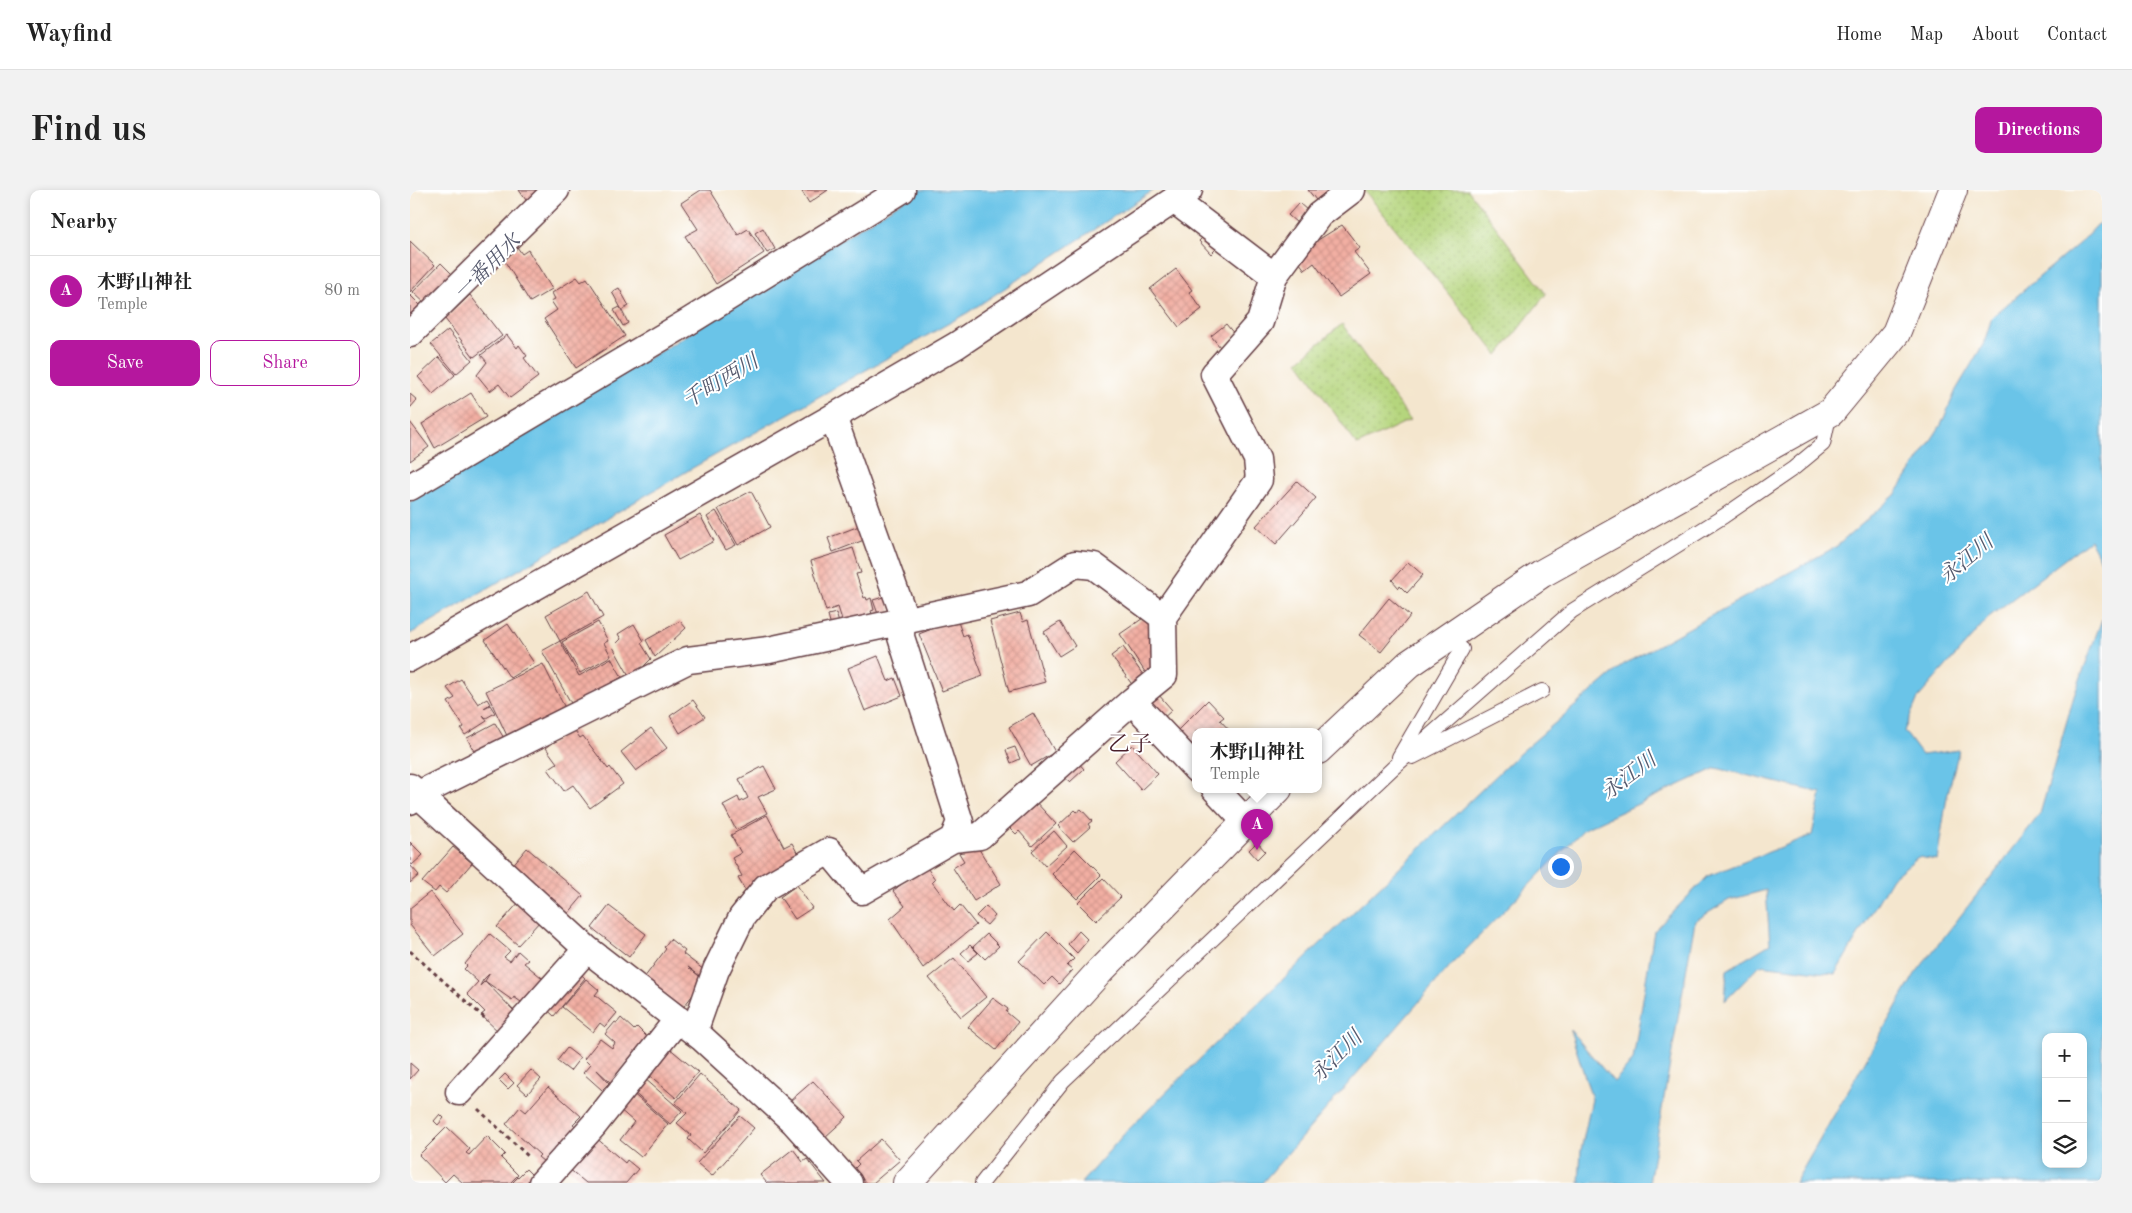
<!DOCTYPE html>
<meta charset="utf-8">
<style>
body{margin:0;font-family:"Old Standard TT","Noto Serif JP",serif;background:#f2f2f2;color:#222}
.controls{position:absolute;right:15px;bottom:15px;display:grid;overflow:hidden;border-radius:10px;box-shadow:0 2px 8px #0003}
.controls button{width:45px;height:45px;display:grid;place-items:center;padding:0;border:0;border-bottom:1px solid #e0e0e0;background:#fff;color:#222;font:25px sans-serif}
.you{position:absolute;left:1150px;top:676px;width:18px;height:18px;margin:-12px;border:4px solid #fff;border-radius:50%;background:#1a73e8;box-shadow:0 0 0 8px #1a73e833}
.badge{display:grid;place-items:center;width:32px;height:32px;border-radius:50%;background:#b5179e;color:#fff;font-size:16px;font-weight:700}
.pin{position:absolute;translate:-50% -41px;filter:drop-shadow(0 1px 2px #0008)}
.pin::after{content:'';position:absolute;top:26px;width:18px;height:15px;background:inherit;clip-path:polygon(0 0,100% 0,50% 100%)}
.popup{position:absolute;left:782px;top:538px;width:130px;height:65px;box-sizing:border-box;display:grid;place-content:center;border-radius:10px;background:#fff;filter:drop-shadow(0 1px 4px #0005);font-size:16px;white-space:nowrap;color:#767676}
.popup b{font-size:19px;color:#222}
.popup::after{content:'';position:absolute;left:50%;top:100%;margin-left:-10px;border:10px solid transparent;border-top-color:#fff}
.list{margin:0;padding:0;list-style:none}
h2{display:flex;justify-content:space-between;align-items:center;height:65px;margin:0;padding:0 20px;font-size:21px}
h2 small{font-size:16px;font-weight:400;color:#767676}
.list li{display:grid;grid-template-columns:32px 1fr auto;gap:15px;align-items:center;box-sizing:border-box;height:70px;padding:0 20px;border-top:1px solid #e0e0e0}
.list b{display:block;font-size:19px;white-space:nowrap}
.list p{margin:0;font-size:16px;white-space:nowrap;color:#767676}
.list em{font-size:16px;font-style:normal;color:#767676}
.actions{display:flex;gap:10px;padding:15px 20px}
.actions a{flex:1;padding:11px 0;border:1px solid #b5179e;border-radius:10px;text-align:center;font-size:18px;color:#b5179e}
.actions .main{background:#b5179e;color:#fff}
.icon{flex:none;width:28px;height:28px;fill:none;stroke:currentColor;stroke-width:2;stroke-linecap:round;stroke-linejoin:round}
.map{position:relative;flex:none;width:1692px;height:993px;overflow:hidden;border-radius:10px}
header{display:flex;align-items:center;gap:30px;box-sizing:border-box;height:70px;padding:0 25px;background:#fff;border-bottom:1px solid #e0e0e0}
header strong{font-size:24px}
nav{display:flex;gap:28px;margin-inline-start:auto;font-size:18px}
.intro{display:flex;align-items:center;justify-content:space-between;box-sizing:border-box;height:120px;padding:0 30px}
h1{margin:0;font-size:35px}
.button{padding:12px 22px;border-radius:10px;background:#b5179e;color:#fff;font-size:18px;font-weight:700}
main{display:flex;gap:30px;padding:0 30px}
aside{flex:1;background:#fff;border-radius:10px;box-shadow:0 2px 8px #0003}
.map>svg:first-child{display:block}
.grass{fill:url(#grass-dots);stroke:#807a54}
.water{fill:#6ac4e8;stroke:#5a728a;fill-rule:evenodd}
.building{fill:url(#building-cross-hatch)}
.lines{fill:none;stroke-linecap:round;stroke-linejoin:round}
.service-casing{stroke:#643d43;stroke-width:16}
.minor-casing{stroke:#643d43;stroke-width:29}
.tertiary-casing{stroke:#643d43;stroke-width:30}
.path{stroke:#643d43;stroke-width:3;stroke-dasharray:4 4;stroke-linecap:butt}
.service{stroke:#fff;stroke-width:14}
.minor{stroke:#fff;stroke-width:26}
.tertiary{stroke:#fff;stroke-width:28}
.labels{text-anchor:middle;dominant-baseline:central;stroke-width:4;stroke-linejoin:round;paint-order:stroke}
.water-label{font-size:21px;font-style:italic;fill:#55596d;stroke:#fff}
.quarter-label{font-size:22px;fill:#4a1f2b;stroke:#fff}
</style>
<header>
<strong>Wayfind</strong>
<nav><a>Home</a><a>Map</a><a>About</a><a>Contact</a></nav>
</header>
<div class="intro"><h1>Find us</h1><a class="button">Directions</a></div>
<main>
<aside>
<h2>Nearby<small></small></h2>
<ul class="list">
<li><span class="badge">A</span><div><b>木野山神社</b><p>Temple</p></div><em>80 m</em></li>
</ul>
<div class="actions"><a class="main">Save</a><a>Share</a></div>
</aside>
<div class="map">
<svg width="1692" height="993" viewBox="0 0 1692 993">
<defs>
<pattern id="grass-dots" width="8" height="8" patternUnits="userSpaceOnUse" patternTransform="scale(1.25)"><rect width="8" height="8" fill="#b5d57d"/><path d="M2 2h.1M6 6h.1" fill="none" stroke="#9db66c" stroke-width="1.8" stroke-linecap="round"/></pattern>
<pattern id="building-cross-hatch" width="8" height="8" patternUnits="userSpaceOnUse" patternTransform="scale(1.25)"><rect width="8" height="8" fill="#f2afa3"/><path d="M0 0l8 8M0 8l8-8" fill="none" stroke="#d1968c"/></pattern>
</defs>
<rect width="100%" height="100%" fill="#fff"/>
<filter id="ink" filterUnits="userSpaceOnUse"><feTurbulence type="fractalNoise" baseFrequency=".02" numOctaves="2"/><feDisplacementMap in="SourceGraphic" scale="10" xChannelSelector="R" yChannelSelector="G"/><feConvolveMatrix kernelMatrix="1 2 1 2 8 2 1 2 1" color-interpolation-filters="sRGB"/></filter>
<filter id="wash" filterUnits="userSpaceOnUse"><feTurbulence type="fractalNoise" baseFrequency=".0096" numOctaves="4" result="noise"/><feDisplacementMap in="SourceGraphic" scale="20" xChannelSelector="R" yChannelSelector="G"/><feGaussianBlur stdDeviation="1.12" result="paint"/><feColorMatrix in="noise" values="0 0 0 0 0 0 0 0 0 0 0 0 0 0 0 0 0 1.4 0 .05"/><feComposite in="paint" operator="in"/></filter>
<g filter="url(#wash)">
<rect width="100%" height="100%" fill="#f4e6ce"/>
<path class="grass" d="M 954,0 L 1058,0 L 1136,104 L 1088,165 Z
M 932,134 L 1000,230 L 947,255 L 888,171 Z"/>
<path class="water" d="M 510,0 L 744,0 L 557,123 L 279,280 L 0,444 L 0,312 L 264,153 Z
M 1692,30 L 1692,372 L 1680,350 L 1580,426 L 1508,508 L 1494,541 L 1512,565 L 1549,560 L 1537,607 L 1527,670 L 1508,667 L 1482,688 L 1425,784 L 1350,775 L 1315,811 L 1317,780 L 1360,754 L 1356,700 L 1319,710 L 1285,731 L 1239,993 L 1169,993 L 1171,960 L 1182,909 L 1160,840 L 1204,892 L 1223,870 L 1244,741 L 1298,686 L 1402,645 L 1411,603 L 1306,578 L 1174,639 L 1041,775 L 852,993 L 671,993 L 714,944 L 803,856 L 1110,563 L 1214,474 L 1427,356 L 1485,305 L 1531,235 L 1546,200 L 1574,153 L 1582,127 L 1673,50 Z
M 1692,429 L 1692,993 L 1385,993 L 1505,784 L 1630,624 L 1664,506 ZM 1636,847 L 1673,847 L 1673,974 L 1636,974 Z"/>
<g id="blocks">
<path class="building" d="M 109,0 L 129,0 L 118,13 Z
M 291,0 L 300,0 L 328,45 L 338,39 L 354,63 L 306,94 L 275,46 L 288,39 L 271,13 Z
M 391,0 L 418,0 L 399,13 Z
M 898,0 L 918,0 L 906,10 Z
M 889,13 L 898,21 L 887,33 L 878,25 Z
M 932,35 L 950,58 L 944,62 L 961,84 L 929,107 L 904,73 L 895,80 L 884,65 Z
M 353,38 L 365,59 L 357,63 L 345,43 Z
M 796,44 L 809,56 L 801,64 L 789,51 Z
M 0,51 L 25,75 L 0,102 Z
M 107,57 L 112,64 L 118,60 L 142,99 L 120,112 L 94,70 Z
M 31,73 L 46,88 L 18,116 L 3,102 Z
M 766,79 L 782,100 L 779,102 L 792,119 L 769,137 L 740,99 Z
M 167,87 L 171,92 L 177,88 L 215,146 L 166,178 L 134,129 L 147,120 L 141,111 L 145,109 L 142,103 Z
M 209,98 L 219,116 L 212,120 L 202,102 Z
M 0,105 L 14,119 L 0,130 Z
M 60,105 L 92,146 L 64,167 L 35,129 Z
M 210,117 L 218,133 L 213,136 L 204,120 Z
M 816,134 L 825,145 L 810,157 L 801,146 Z
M 38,140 L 62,170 L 46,184 L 21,154 Z
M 97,145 L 107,158 L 109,155 L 117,166 L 114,168 L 128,187 L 100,208 L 89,194 L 80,201 L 67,185 L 77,172 L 71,165 Z
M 29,167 L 45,185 L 23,204 L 8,187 Z
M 61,203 L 76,227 L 25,258 L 12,234 Z
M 0,204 L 7,210 L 0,218 Z
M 0,232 L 19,257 L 0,271 Z
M 887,291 L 906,308 L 866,354 L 846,336 Z
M 341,301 L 360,337 L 328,355 L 308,319 Z
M 306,321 L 326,355 L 316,360 L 297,327 Z
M 290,325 L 304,351 L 268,370 L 254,345 Z
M 449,336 L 454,350 L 423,362 L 418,348 Z
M 443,358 L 451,383 L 446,384 L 454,408 L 456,407 L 457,410 L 461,408 L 464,420 L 461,421 L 462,424 L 433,433 L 428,417 L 416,421 L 401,371 Z
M 998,372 L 1013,385 L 997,403 L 990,396 L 989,398 L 982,390 Z
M 179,401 L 193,427 L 150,451 L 136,425 Z
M 477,406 L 481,420 L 468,424 L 463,410 Z
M 979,408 L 1000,426 L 971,462 L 949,445 Z
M 426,423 L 429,433 L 421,436 L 418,425 Z
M 610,423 L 613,432 L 618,430 L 635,492 L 599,502 L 580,431 Z
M 739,424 L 750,464 L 739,488 L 710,444 Z
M 547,429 L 553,446 L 557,444 L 573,486 L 532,501 L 509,444 Z
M 270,431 L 276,438 L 245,467 L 236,450 Z
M 188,432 L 198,451 L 194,453 L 201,466 L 170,483 L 152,452 Z
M 650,432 L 665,456 L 649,466 L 634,442 Z
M 98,434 L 124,473 L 100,488 L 75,450 Z
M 224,434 L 234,451 L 231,453 L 241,469 L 221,489 L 203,457 L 211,449 L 208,444 Z
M 150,451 L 169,486 L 201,468 L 212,487 L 162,515 L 132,461 Z
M 713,457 L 736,489 L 724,497 L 701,466 Z
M 468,466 L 478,491 L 485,488 L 492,506 L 455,521 L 438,478 Z
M 133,474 L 157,522 L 99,550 L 76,501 Z
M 51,489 L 68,514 L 77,509 L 80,514 L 74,518 L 80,515 L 85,523 L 76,528 L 73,525 L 77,531 L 55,545 L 51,539 L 54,537 L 38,512 L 45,508 L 37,498 Z
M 748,504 L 762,520 L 751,530 L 737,514 Z
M 283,510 L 295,527 L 270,543 L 260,526 Z
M 798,510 L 814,527 L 810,530 L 820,541 L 786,541 L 786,559 L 768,540 Z
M 623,523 L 645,562 L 621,576 L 599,537 Z
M 85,533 L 95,550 L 66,565 L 57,548 Z
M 163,538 L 170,548 L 173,546 L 198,579 L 200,577 L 213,594 L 180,618 L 163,595 L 154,601 L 138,579 L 147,573 L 136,558 Z
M 241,538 L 257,558 L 226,581 L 211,562 Z
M 722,555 L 748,584 L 731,600 L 705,571 Z
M 605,557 L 610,569 L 601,573 L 596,560 Z
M 666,570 L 674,579 L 660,592 L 651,584 Z
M 354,576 L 366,599 L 348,607 L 357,623 L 326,640 L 313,615 L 328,607 L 330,612 L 338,608 L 329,589 Z
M 624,610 L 646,634 L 622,656 L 609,641 L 606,644 L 597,635 Z
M 671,619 L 682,631 L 678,634 L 680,637 L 663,652 L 648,636 L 665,620 L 667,622 Z
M 357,625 L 374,657 L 382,653 L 389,666 L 378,676 L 335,700 L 328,688 L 332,686 L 322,668 L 331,663 L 321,645 Z
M 644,641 L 657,656 L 635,676 L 622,661 Z
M 0,652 L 13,665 L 2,675 L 0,672 Z
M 847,652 L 855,661 L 847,669 L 839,660 Z
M 565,653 L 591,694 L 564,711 L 543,678 L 554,671 L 549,663 Z
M 43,657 L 62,673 L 36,703 L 29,697 L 25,702 L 12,692 Z
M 117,658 L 173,706 L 157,725 L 101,677 Z
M 665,659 L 691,685 L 667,709 L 642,684 Z
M 0,675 L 9,685 L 0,693 Z
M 515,675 L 525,689 L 522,692 L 544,721 L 550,715 L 566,735 L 513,778 L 480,729 L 495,716 L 483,701 Z
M 693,688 L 711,707 L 686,731 L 668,713 Z
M 387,695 L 402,718 L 385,729 L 370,707 Z
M 20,702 L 53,744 L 25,766 L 0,735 L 0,718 Z
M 110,711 L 131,730 L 108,755 L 87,737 Z
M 199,716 L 236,744 L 219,767 L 182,738 Z
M 576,716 L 585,726 L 577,735 L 566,726 Z
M 669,741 L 678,750 L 667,763 L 658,754 Z
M 637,742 L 664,769 L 657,776 L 662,780 L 649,794 L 642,787 L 634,795 L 609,771 Z
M 80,744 L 100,761 L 94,767 L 100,771 L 108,761 L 118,770 L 114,773 L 137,792 L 113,820 L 108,816 L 111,812 L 104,807 L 102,810 L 75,791 L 80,783 L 73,790 L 70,796 L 75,791 L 105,822 L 91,844 L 71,825 L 75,822 L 57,804 L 68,792 L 54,779 L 57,776 L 55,774 Z
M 577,744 L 589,756 L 575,769 L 563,757 Z
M 260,749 L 275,761 L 273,764 L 298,783 L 294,789 L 278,777 L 294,790 L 272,819 L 234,788 L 256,759 L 254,757 Z
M 560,755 L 568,763 L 558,771 L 551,763 Z
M 544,768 L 576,807 L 551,827 L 519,788 Z
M 164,778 L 175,788 L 144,826 L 132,815 Z
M 176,789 L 189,800 L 185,805 L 207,823 L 195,837 L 190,833 L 183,842 L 152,817 Z
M 583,808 L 598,819 L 596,822 L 608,832 L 586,860 L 558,837 Z
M 211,828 L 224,840 L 227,837 L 238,848 L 201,893 L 186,879 L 199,893 L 192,900 L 173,883 L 180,875 L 174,869 L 190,849 L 202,858 L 205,853 L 195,844 L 205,832 L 207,833 Z
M 258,857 L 288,882 L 266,908 L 237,883 Z
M 157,858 L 170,868 L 160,881 L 147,871 Z
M 0,873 L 8,880 L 0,889 Z
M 121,880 L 131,889 L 117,904 L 107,895 Z
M 95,884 L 104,893 L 98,899 L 89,890 Z
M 290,884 L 331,920 L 293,963 L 278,949 L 281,945 L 267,933 L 277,923 L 265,913 Z
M 234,888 L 272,921 L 260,934 L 222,901 Z
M 403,891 L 437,927 L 414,948 L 380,911 Z
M 138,897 L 171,926 L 163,934 L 171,941 L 139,976 L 128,967 L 130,965 L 96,934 L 110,917 L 116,922 Z
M 221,902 L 258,934 L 231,967 L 210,950 L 224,932 L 208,918 Z
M 30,924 L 34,928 L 28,935 L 24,931 Z
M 330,926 L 344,938 L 302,986 L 287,973 Z
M 37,937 L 60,959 L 56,963 L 59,965 L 77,946 L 95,964 L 91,968 L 108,985 L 100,993 L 53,993 L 43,984 L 35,992 L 9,965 Z
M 184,946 L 215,973 L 217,970 L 228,979 L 216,993 L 176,993 L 158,978 Z
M 471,949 L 490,970 L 463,993 L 456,993 L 444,979 L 449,974 L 446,971 Z
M 383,959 L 393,972 L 397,969 L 416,993 L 357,993 L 350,985 Z
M 116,979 L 125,988 L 121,993 L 102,993 Z"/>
</g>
</g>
<g filter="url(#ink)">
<use href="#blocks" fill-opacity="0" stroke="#643d43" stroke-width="1"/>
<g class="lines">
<defs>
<path id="service" d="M 989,567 L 1052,459
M 1003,567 L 1132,501
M 572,993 L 653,891 L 983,578 L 1162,421 L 1314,326 L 1384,278 L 1413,254 L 1420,222"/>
<path id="minor" d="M 864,86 L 909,25 L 942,0
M 0,144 L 146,0
M 423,227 L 492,420 L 491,447 L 550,632 L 543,649
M 0,297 L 278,132 L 492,0
M 753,427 L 754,485 L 722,511 L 786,579
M 0,468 L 423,227 L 547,155 L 779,0
M 0,597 L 177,759 L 292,848 L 384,932 L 439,993
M 805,599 L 836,632
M 0,611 L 7,605 L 278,470 L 359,460 L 618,404 L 665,374 L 684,376 L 753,427 L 849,290 L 847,269 L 804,184 L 850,132 L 864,86 L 764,10
M 284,842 L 306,780 L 332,727 L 356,697 L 419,661 L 452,701 L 543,649 L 570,646 L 722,511
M 49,902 L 177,759
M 132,993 L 184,935 L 268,829"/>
<path id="tertiary" d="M 908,560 L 999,474 L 1131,384 L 1421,222 L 1486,143 L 1543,0
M 497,993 L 690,781 L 868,599"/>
</defs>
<use href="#service" class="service-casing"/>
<use href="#minor" class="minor-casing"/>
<use href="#tertiary" class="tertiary-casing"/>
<path class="path" d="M 0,761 L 78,831
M 68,919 L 120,968"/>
<use href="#service" class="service"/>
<use href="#minor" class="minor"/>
<use href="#tertiary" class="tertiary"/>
</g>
</g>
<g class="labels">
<g class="water-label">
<text transform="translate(78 78) rotate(-45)">一番用水</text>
<text transform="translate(311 192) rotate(-31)">千町西川</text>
<text transform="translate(1557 370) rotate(-40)">永江川</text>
<text transform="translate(1219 587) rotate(-37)">永江川</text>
<text transform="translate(927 867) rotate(-45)">永江川</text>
</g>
<g class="quarter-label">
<text x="720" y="555">乙子</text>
</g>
</g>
</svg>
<div class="controls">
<button>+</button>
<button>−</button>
<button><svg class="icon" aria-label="layers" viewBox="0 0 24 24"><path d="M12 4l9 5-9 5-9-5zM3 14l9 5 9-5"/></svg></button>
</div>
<div class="you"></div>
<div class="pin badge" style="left:847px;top:660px">A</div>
<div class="popup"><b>木野山神社</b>Temple</div>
</div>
</main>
